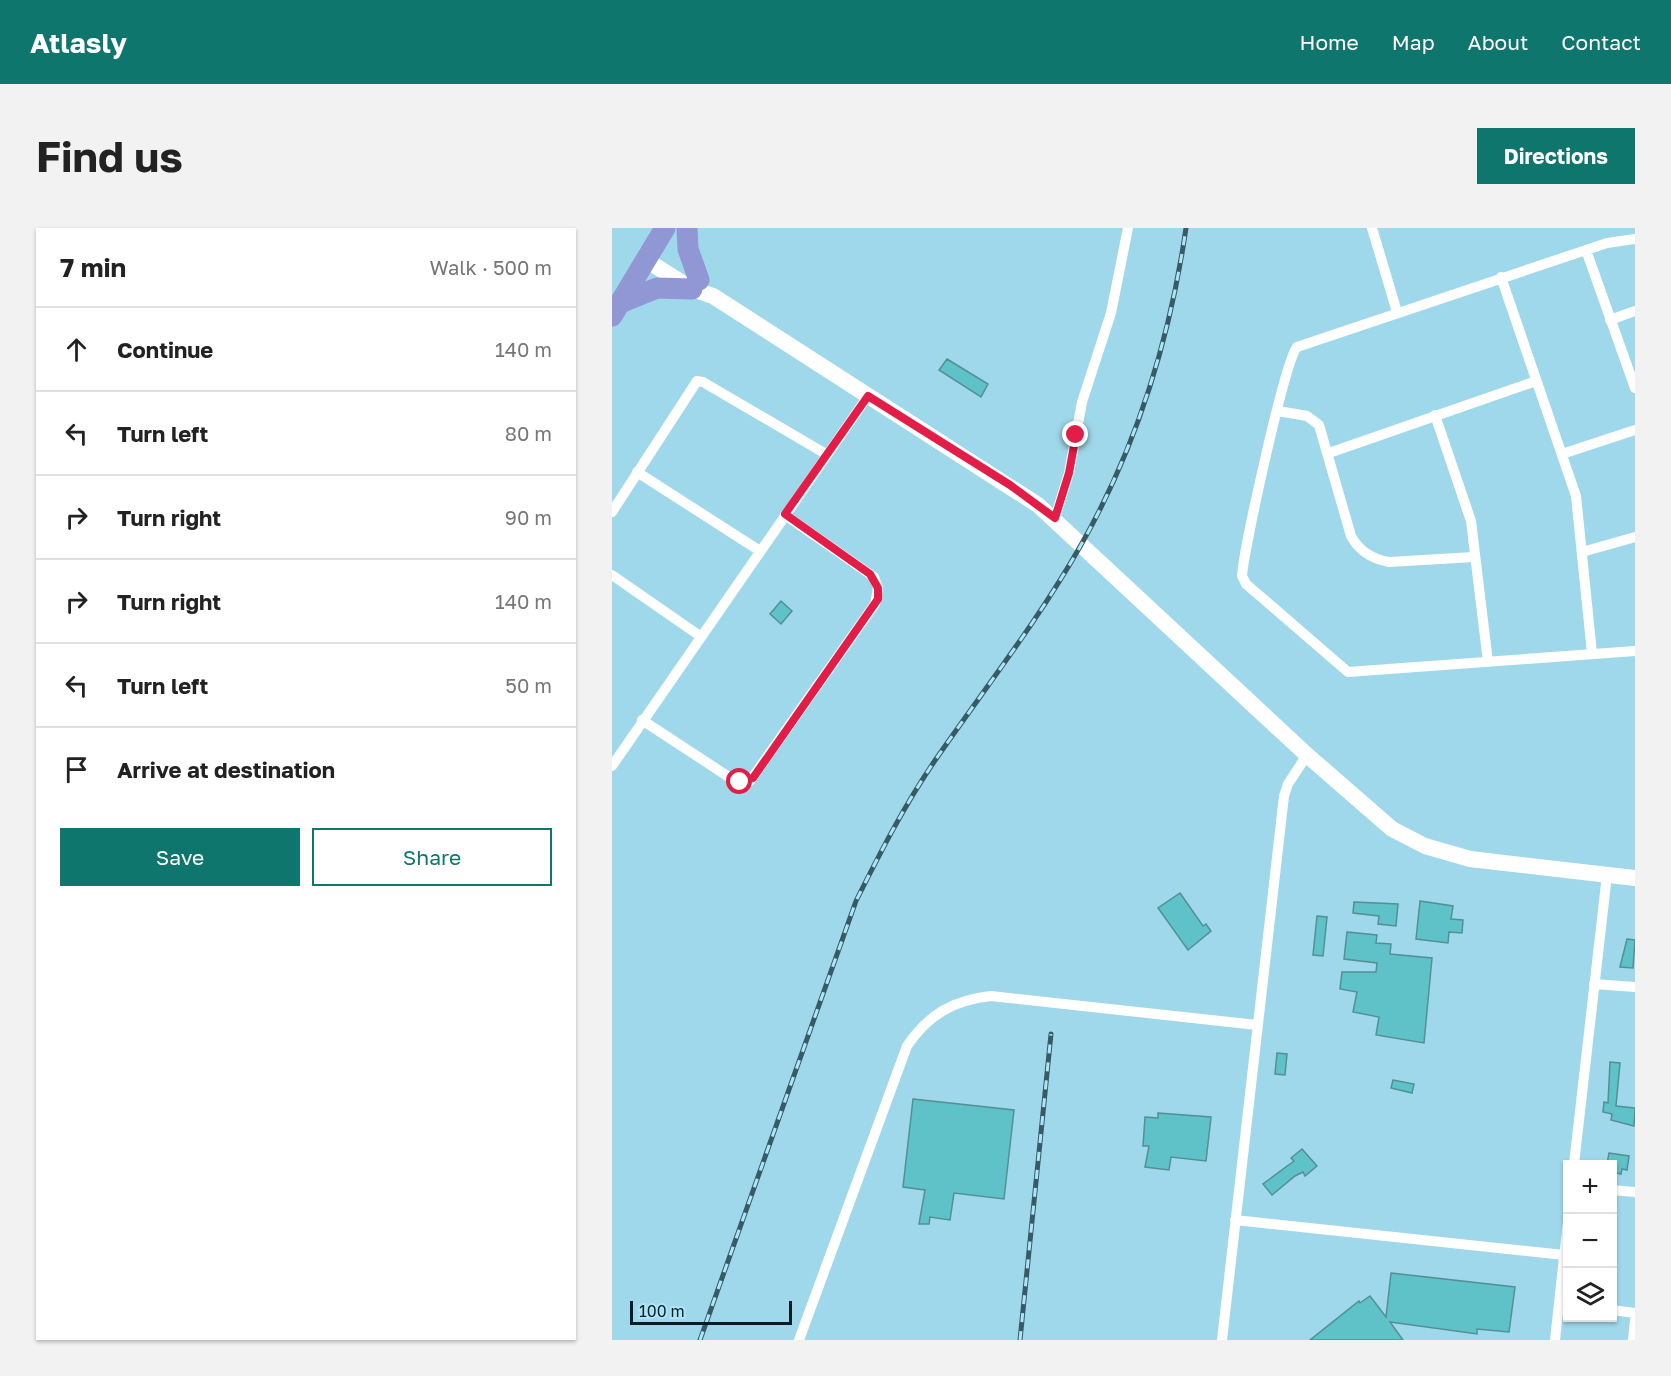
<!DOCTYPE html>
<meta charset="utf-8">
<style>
body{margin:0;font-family:"Golos Text",sans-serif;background:#f2f2f2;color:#222}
.controls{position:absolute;right:18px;bottom:18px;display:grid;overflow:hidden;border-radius:0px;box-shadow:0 2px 4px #0004}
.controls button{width:54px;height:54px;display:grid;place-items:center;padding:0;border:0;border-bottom:2px solid #e0e0e0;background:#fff;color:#222;font:30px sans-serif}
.scale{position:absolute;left:18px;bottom:15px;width:162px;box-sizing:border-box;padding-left:6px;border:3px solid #061d24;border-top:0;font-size:16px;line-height:21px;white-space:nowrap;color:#061d24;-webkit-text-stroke:4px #ace5f8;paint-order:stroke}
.stop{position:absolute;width:18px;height:18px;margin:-14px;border:4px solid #e11d48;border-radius:50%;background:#fff}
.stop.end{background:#e11d48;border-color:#fff;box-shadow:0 2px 6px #0008}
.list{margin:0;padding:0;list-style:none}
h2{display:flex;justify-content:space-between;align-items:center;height:78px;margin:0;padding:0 24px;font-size:26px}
h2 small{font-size:20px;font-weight:400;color:#767676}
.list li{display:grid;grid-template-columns:39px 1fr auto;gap:18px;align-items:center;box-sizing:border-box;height:84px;padding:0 24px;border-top:2px solid #e0e0e0}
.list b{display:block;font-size:22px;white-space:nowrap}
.list em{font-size:20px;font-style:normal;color:#767676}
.actions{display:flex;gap:12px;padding:18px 24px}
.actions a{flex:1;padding:14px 0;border:2px solid #0f766e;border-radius:0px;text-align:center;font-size:21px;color:#0f766e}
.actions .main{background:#0f766e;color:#fff}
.icon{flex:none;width:33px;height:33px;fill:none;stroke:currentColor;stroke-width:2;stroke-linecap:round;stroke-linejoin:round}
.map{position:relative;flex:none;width:1023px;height:1112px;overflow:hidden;border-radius:0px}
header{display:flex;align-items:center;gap:36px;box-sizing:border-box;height:84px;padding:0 30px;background:#0f766e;color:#fff}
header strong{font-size:28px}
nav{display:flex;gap:33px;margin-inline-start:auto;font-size:21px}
.intro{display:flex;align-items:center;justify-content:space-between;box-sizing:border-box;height:144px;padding:0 36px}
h1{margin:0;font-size:42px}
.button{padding:15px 27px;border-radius:0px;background:#0f766e;color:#fff;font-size:21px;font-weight:700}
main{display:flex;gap:36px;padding:0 36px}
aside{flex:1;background:#fff;border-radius:0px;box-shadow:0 2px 4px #0004}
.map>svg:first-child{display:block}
.building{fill:#5ec2c8;stroke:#539094;stroke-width:1.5}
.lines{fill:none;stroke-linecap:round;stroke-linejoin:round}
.street{stroke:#fff;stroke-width:10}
.secondary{stroke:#fff;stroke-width:16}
.highway{stroke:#9196d5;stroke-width:21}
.rail-casing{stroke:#385a65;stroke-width:5}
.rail{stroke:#ace5f8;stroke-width:3;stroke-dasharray:9;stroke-linecap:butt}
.route{stroke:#e11d48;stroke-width:8}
</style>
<header>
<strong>Atlasly</strong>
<nav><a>Home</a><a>Map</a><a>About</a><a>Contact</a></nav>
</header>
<div class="intro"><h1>Find us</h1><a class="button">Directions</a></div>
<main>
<aside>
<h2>7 min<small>Walk · 500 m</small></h2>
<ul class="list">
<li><svg class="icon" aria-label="ahead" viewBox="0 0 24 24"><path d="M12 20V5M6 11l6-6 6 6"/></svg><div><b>Continue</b></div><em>140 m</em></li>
<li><svg class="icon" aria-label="left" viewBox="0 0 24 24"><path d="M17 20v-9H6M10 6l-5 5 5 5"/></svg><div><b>Turn left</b></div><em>80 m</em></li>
<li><svg class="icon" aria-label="right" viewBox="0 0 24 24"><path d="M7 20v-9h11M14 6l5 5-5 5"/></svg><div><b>Turn right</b></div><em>90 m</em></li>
<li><svg class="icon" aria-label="right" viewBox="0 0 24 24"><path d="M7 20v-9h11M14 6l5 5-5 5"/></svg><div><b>Turn right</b></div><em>140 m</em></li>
<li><svg class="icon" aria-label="left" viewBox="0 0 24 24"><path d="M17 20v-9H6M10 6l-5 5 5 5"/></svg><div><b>Turn left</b></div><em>50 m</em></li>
<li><svg class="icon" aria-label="arrive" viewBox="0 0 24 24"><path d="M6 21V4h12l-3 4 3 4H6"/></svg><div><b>Arrive at destination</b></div></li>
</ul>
<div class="actions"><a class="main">Save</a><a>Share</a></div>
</aside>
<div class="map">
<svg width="1023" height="1112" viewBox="0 0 1023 1112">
<rect width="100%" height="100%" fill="#9fd8eb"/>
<path class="building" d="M 335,131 L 376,156 L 369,169 L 327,142 Z
M 169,373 L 180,383 L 169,396 L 158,386 Z
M 568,665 L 591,698 L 594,696 L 599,703 L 576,722 L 546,680 Z
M 808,673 L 841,678 L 839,691 L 851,692 L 850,705 L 837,704 L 836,715 L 804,711 Z
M 742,674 L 786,676 L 784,698 L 766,696 L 767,688 L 741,685 Z
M 705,688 L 715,689 L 711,728 L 701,727 Z
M 735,704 L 765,707 L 764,715 L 779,716 L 778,726 L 820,730 L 812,815 L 764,807 L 767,789 L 741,784 L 745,764 L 728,761 L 730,744 L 764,744 L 765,735 L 732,731 Z
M 1015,711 L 1023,712 L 1021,740 L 1008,739 Z
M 665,825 L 675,826 L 673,847 L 663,846 Z
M 998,834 L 1008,835 L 1004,878 L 1023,880 L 1022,898 L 999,892 L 1000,886 L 991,884 L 992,874 L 996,875 Z
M 781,852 L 802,856 L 800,865 L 779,860 Z
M 301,871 L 402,882 L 392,971 L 342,965 L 338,992 L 318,989 L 317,996 L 307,996 L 313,962 L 291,959 Z
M 546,885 L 599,889 L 594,933 L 559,929 L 557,942 L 533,939 L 537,918 L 531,918 L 533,889 L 546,890 Z
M 690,921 L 705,938 L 693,948 L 691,944 L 683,948 L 660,967 L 651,956 L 682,933 L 679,930 Z
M 997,925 L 1017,928 L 1015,942 L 1010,941 L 1009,946 L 1000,944 L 1000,936 L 995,936 Z
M 779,1045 L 903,1059 L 897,1104 L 865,1101 L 865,1106 L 778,1094 L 791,1112 L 698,1112 L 747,1073 L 748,1075 L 758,1068 L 774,1089 Z"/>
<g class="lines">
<path class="street" d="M 760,0 L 785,84
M 1023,11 L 995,15 L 685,119 C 673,133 632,320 630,348 L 634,356 L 736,444 L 1023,423
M 974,22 L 1023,160
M 889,49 L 964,268 L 980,425
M 998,92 L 1023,83
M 666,183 L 695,188 L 707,197 L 739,308 C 747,323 760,331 777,334 L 862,329
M 823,187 L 859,293 L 876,434
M 717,225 L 924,153
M 950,226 L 1023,202
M 25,244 L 148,323
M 0,284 L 85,153 L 91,154 L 214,226
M 443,290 L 457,245 L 470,174 L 499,85 L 516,0
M 970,324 L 1023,309
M 0,347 L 88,408
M 30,492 L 123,553 L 138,553 L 263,376 L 266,360 L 262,349 L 173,287
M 0,538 L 256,168
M 982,756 L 1023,759
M 962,936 L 995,647
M 1000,962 L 1023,964
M 623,992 L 952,1027
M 1000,1082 L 1023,1085
M 187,1112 L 295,818 C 316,787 341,772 379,768 L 645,797
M 610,1112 L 672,568 L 676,556 L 695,527
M 943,1112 L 956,993
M 1021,1112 L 1023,1092"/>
<path class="secondary" d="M 34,32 L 80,61 L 101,68 L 426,277 L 695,527 L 780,601 L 813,618 L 858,631 L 1023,650"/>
<path class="highway" d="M 75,0 L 76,21 L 87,52
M 8,75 L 45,60 L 80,61
M 0,88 L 53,0"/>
<defs>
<path id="rail" d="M 88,1112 L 244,673 C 268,625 293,576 324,531 C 373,460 426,393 469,317 C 524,220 558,110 574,0
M 408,1112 L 439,806"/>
</defs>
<use href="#rail" class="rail-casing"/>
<use href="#rail" class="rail"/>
</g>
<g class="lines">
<path class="route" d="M 128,554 L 141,550 L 266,371 L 266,360 L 258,346 L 173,286 L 256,168 L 398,257 L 443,290 L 457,245 L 464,207"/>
</g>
</svg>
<div class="controls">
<button>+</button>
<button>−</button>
<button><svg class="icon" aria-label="layers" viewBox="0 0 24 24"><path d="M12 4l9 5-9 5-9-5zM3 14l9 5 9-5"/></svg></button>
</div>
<div class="scale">100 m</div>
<div class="stop" style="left:128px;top:554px"></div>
<div class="stop end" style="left:464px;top:207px"></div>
</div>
</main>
